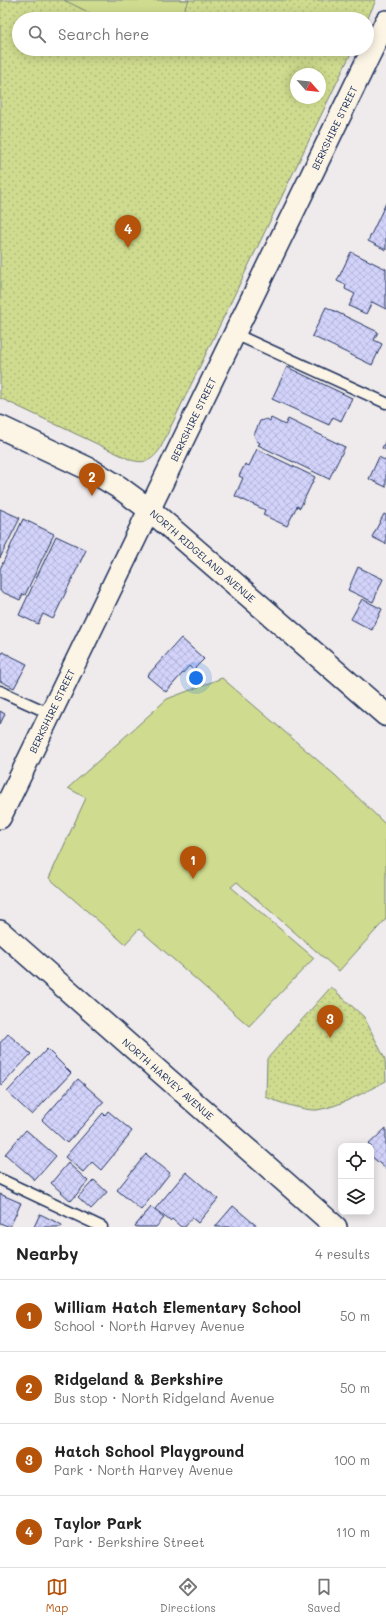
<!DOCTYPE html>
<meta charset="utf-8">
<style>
body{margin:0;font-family:Mali,sans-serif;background:#f6f6f6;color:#222}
.controls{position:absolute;right:12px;bottom:12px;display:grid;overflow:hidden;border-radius:8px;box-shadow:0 2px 10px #0003}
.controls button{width:36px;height:36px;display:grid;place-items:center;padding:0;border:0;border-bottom:1px solid #e0e0e0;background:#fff;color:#222;font:20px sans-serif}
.compass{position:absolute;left:290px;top:68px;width:36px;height:36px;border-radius:50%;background:#fff;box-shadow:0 2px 10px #0003;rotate:117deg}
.you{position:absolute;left:196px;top:678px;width:14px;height:14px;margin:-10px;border:3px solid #fff;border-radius:50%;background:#1a73e8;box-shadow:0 0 0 6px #1a73e833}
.badge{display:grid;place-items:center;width:26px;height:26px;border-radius:50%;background:#b45309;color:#fff;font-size:13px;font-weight:700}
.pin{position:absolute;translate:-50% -33px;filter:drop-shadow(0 1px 2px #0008)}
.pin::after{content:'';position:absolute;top:21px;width:14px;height:12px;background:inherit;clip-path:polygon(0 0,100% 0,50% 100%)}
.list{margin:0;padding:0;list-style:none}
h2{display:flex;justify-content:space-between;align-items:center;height:52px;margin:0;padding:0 16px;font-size:17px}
h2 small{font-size:13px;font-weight:400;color:#767676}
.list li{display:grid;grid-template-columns:26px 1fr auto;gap:12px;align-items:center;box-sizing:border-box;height:72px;padding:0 16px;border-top:1px solid #e0e0e0}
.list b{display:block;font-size:15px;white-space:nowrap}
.list p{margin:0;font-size:13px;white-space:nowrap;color:#767676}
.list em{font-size:13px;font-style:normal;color:#767676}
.icon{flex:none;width:22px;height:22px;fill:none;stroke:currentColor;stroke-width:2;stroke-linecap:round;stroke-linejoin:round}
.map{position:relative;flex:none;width:386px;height:1227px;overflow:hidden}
.search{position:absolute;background:#fff;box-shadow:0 2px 10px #0003;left:12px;right:12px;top:12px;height:44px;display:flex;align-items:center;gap:10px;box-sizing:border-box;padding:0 14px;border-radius:22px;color:#767676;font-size:15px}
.sheet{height:340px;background:#fff}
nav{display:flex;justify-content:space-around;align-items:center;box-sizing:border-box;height:56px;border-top:1px solid #e0e0e0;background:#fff;font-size:11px;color:#767676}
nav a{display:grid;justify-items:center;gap:2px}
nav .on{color:#b45309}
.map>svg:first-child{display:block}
.park{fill:url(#park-dots);stroke:#758576;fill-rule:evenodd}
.garden{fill:#cfdb8e;stroke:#758576}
.building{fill:url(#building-cross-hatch);stroke:#1b2f5e}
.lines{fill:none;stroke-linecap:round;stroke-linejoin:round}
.lane-casing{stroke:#1b2f5e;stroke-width:13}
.street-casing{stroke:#1b2f5e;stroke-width:24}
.secondary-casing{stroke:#1b2f5e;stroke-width:25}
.lane{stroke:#fcf5e5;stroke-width:10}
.street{stroke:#fcf5e5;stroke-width:21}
.secondary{stroke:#fcf5e5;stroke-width:22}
.labels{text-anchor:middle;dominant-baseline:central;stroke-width:4;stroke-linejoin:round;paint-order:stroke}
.street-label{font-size:10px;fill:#1b2f5e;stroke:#fcf5e5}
</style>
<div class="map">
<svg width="386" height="1227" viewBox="0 0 386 1227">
<defs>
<pattern id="park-dots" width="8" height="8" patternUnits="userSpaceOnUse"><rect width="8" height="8" fill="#cfdb8e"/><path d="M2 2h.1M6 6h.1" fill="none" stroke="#b1bc7d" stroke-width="1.8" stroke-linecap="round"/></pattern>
<pattern id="building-cross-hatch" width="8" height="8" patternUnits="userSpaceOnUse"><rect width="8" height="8" fill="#d2d2fa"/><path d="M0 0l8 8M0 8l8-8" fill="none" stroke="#b4b5d9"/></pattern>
</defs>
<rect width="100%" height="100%" fill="#efeaeb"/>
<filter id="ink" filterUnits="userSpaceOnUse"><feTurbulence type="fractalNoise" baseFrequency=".025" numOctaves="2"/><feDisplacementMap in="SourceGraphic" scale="8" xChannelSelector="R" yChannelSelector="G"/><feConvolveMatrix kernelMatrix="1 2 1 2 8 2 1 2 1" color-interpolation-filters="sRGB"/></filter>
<g filter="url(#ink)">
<path class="park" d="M 0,0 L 376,0 L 367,20 L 19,19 L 19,49 L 353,49 L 160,449 C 152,461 144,464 131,460 L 0,398 ZM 296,74 L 320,74 L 320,98 L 296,98 Z
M 331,987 L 364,1017 L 385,1059 L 386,1081 C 364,1092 342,1106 317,1110 C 306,1111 276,1102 266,1097 L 267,1059 Z"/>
<path class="garden" d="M 64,0 L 189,0 L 179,19 L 102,19 Z
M 222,678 L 336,776 L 386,825 L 386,919 L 339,971 L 237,882 L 231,887 L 314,958 L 249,1026 L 139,929 L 125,944 L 49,878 L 86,798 L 68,788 L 167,699 Z"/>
<path class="building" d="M 386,203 L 386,250 L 368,241 Z
M 351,252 L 386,269 L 386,309 L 372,302 L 366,314 L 349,306 L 355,294 L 345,289 L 346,285 L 337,281 Z
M 326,307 L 378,332 L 374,340 L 382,344 L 372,365 L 312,336 Z
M 287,367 L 352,398 L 341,421 L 333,417 L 329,425 L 272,399 Z
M 271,418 L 285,425 L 288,419 L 345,447 L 329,479 L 258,445 L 260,443 L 257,441 L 254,435 L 260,421 L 267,419 L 270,421 Z
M 386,440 L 386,450 L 382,448 Z
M 257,449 L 315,477 L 300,508 L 297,506 L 287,526 L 263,515 L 265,510 L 235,496 L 243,478 L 239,476 L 245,464 L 249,466 Z
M 379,457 L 386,461 L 386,487 L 369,479 Z
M 0,509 L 20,518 L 0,558 Z
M 384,514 L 386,515 L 386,544 L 372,537 Z
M 23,519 L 54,534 L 25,595 L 23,594 L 20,600 L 0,591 L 0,569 Z
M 56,536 L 86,550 L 53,619 L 43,614 L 38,624 L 19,615 Z
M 358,567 L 383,579 L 373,602 L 348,590 Z
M 362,599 L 382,609 L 372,630 L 351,619 Z
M 181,638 L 204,659 L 193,670 L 189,666 L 166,692 L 147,676 Z
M 3,652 L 27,664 L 14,688 L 0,681 L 0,657 Z
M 0,711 L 5,714 L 0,724 Z
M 8,1034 L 31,1054 L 1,1086 L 0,1085 L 0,1043 Z
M 47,1049 L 71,1073 L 32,1115 L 7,1092 Z
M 78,1079 L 104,1102 L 67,1143 L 42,1120 Z
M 108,1111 L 132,1131 L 128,1136 L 129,1136 L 101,1170 L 92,1162 L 83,1172 L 65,1157 L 103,1113 L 105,1115 Z
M 386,1128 L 386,1169 L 371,1156 L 371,1146 L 367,1146 Z
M 26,1130 L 56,1156 L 35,1180 L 5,1154 Z
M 146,1154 L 170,1173 L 141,1210 L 117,1190 Z
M 68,1163 L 88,1181 L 71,1201 L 51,1183 Z
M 186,1172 L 218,1199 L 198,1223 L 192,1218 L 185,1227 L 181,1227 L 172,1219 L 170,1221 L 155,1209 Z
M 94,1180 L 107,1192 L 91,1209 L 78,1197 Z
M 0,1194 L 21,1203 L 10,1227 L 0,1223 Z
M 233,1206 L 258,1227 L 215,1227 Z
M 151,1207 L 164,1218 L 156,1227 L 137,1227 L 135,1226 Z
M 40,1214 L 62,1225 L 61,1227 L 34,1227 Z"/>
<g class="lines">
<defs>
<path id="lane" d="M 235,334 L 386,403
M 0,691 L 51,714
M 0,1179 L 102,1227"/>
<g id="street">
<path id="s1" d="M 0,818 L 386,21"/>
<path id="s2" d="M 0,931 L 336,1227"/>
</g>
<g id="secondary">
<path id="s3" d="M 0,427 L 89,469 L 120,488 L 150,510 L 386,715"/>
</g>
</defs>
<use href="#lane" class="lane-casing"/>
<use href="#street" class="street-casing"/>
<use href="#secondary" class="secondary-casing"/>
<use href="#lane" class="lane"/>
<use href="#street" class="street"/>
<use href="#secondary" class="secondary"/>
</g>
</g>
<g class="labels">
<g class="street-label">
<text stroke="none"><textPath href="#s1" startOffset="767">BERKSHIRE STREET</textPath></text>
<text stroke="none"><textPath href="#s1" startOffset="443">BERKSHIRE STREET</textPath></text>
<text stroke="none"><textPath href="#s3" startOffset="242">NORTH RIDGELAND AVENUE</textPath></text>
<text stroke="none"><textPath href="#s1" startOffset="119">BERKSHIRE STREET</textPath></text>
<text stroke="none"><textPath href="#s2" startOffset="224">NORTH HARVEY AVENUE</textPath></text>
</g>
</g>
</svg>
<div class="controls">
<button><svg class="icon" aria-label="locate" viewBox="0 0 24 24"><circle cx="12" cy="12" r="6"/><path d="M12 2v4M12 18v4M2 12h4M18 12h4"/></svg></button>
<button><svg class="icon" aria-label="layers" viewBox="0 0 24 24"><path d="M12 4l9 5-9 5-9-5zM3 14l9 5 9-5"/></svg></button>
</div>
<svg class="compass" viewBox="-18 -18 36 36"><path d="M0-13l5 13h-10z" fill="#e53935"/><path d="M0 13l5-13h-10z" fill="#767676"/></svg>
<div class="you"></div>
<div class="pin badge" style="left:193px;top:879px">1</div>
<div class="pin badge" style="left:92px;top:496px">2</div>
<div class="pin badge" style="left:330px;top:1038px">3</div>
<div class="pin badge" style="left:128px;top:248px">4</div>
<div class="search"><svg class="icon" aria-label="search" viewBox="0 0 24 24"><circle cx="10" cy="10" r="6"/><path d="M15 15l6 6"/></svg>Search here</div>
</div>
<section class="sheet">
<h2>Nearby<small>4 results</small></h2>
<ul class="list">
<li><span class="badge">1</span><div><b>William Hatch Elementary School</b><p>School · North Harvey Avenue</p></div><em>50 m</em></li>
<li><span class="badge">2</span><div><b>Ridgeland &amp; Berkshire</b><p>Bus stop · North Ridgeland Avenue</p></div><em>50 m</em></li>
<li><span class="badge">3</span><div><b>Hatch School Playground</b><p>Park · North Harvey Avenue</p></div><em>100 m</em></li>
<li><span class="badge">4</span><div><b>Taylor Park</b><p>Park · Berkshire Street</p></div><em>110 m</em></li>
</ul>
</section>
<nav>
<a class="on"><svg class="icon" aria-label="map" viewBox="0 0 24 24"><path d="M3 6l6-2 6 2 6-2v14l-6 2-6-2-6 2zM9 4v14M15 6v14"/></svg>Map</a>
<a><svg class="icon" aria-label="directions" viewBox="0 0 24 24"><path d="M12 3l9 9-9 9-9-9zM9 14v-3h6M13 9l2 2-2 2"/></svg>Directions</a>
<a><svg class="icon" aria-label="saved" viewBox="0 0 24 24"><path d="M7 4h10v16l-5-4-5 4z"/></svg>Saved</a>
</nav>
